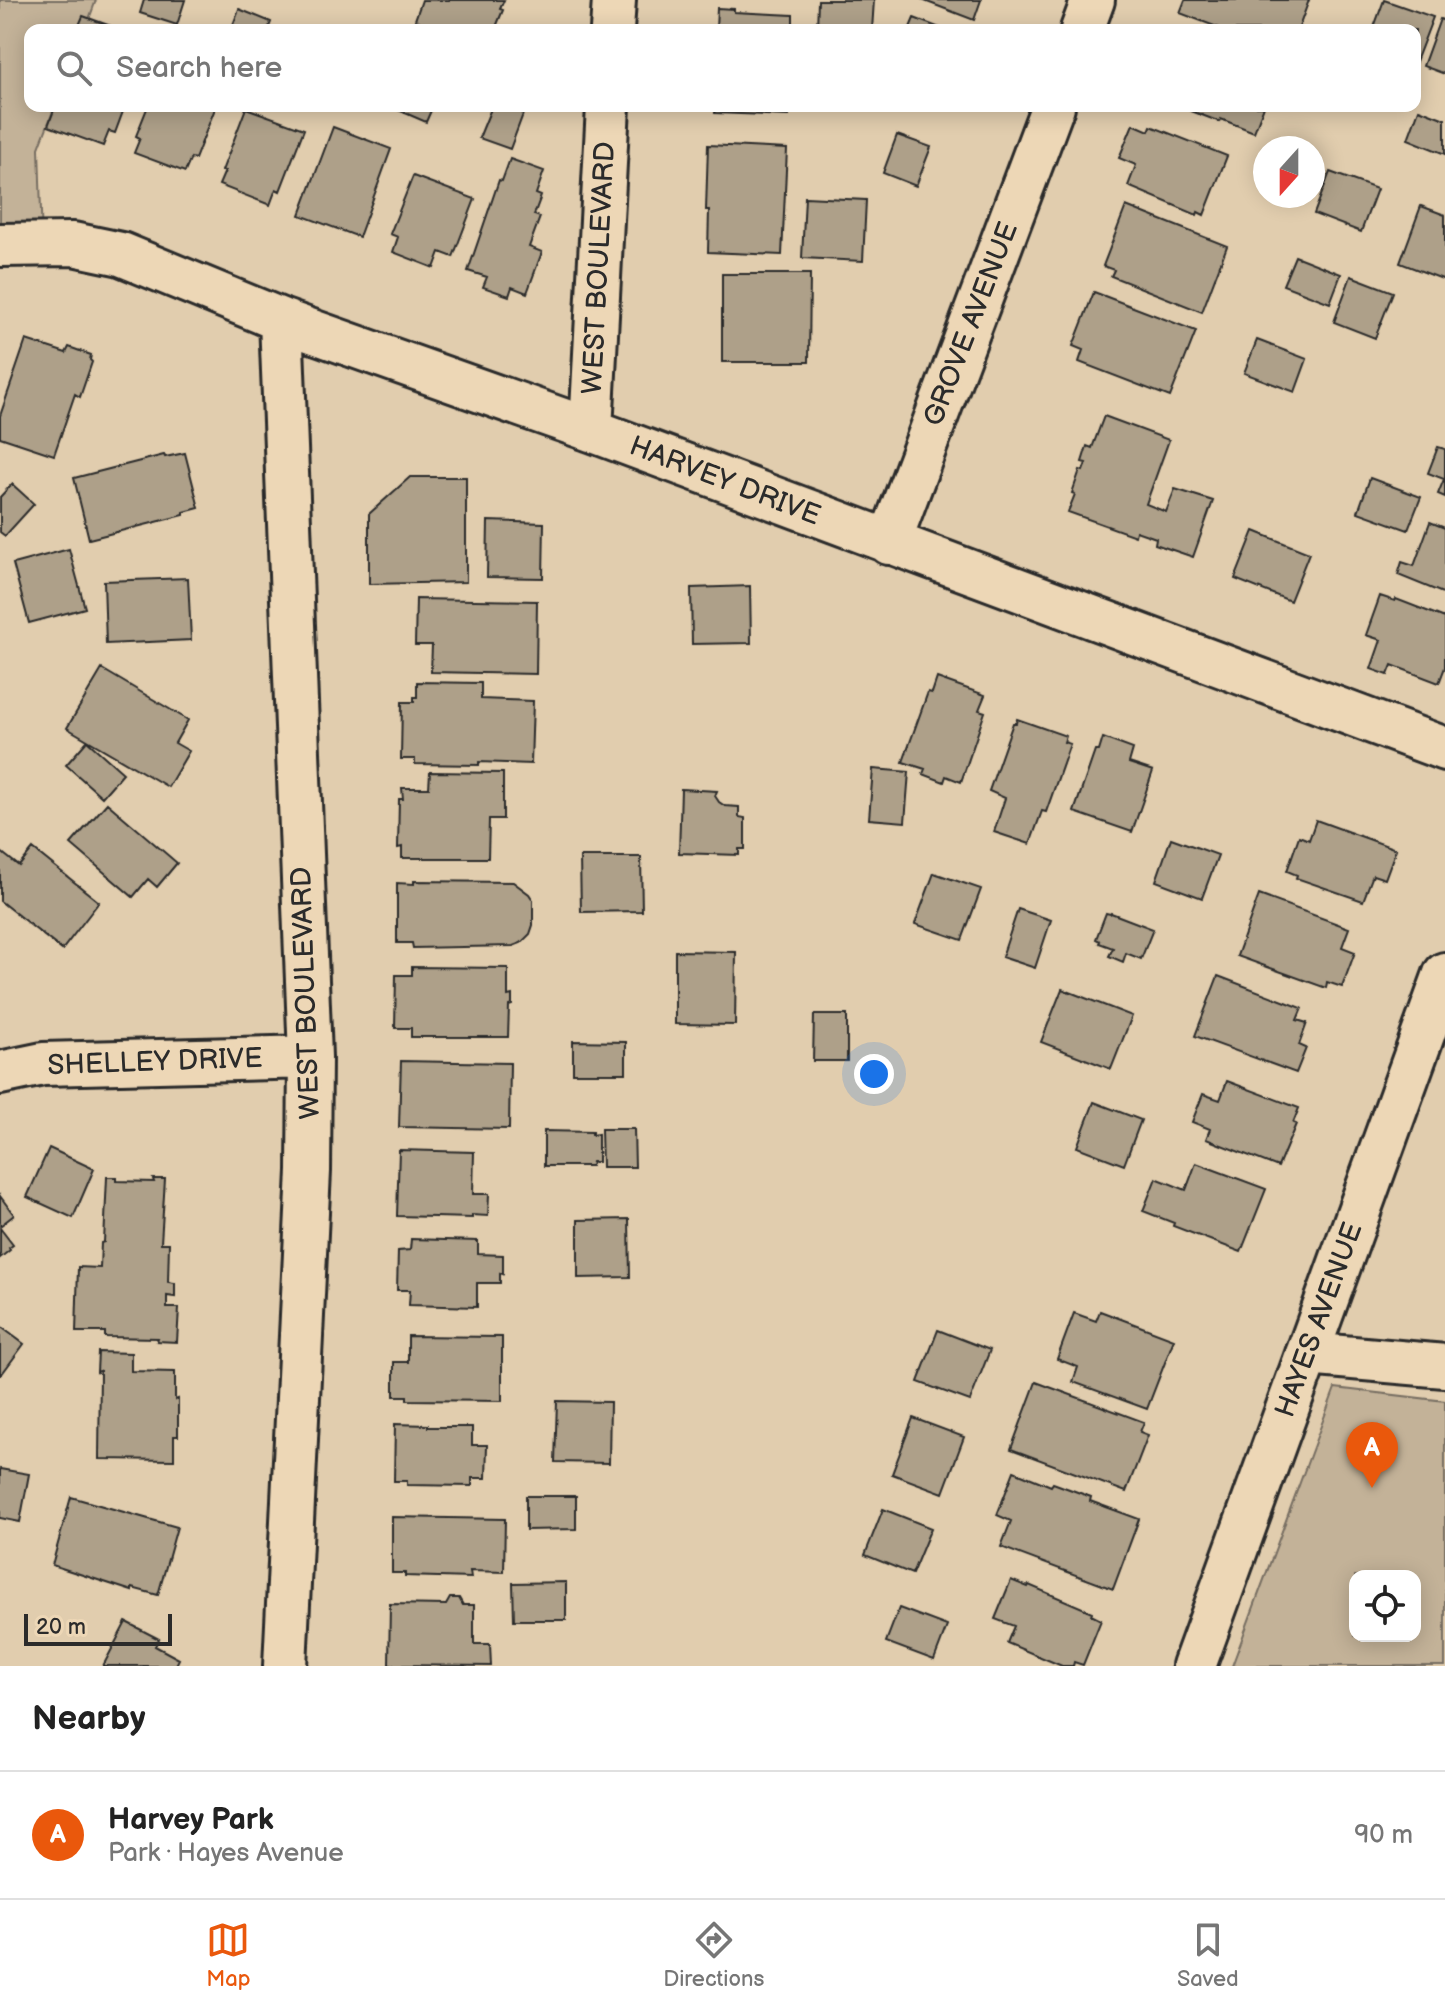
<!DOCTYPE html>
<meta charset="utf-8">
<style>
body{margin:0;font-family:"Balsamiq Sans",sans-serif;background:#f6f6f6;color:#222}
.controls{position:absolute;right:24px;bottom:24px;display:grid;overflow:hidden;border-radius:16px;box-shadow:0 4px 20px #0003}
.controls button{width:72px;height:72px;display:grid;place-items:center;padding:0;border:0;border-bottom:2px solid #e0e0e0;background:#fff;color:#222;font:40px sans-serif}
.compass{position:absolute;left:1253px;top:136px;width:72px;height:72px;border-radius:50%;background:#fff;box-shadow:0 4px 20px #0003;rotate:201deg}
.scale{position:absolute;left:24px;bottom:20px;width:148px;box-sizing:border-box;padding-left:8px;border:4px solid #2b2b2b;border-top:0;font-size:22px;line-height:28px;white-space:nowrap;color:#2b2b2b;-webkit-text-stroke:6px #edd7b6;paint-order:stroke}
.you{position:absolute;left:874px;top:1074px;width:28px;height:28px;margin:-20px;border:6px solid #fff;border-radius:50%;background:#1a73e8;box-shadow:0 0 0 12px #1a73e833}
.badge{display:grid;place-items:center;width:52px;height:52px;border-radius:50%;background:#ea580c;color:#fff;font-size:26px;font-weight:700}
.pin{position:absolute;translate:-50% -66px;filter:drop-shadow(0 2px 4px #0008)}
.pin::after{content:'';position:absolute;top:42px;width:28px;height:24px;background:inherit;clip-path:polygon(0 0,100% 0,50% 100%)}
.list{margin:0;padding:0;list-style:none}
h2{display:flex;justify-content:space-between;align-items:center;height:104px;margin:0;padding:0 32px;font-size:34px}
h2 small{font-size:26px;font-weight:400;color:#767676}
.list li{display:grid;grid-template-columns:52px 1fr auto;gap:24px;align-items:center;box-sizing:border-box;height:128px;padding:0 32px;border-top:2px solid #e0e0e0}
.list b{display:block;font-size:30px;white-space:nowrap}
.list p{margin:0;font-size:26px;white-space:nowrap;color:#767676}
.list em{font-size:26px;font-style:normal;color:#767676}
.icon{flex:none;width:44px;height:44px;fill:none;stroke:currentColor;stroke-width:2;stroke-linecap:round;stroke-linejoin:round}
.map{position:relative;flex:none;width:1445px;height:1666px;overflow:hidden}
.search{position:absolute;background:#fff;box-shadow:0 4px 20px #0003;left:24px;right:24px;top:24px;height:88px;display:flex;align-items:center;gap:20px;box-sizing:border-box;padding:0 28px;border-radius:16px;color:#767676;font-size:30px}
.sheet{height:232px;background:#fff}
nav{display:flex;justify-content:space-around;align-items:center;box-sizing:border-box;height:112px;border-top:2px solid #e0e0e0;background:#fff;font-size:22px;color:#767676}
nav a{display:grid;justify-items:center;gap:4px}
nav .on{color:#ea580c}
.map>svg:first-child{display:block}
.green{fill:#c3b298;stroke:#776e62;stroke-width:2;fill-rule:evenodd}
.building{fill:#aea089;stroke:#2b2b2b;stroke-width:2}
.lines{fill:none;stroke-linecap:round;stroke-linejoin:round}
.street-casing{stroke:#2b2b2b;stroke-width:48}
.street{stroke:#edd7b6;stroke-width:42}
.labels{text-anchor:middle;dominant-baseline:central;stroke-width:8;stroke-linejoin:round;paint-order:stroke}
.street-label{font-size:28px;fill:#2b2b2b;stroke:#edd7b6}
</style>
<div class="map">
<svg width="1445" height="1666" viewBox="0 0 1445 1666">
<rect width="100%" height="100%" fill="#e1cdae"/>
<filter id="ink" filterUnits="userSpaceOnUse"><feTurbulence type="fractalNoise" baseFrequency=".0125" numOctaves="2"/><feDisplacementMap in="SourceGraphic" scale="16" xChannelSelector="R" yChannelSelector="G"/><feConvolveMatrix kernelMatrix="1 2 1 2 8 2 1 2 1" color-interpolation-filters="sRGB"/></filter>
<g filter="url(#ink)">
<path class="green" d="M 0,0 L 96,0 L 85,30 L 30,30 L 30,106 L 55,106 L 39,148 L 42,244 L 0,244 Z
M 1335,1388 L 1445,1401 L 1445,1666 L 1232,1666 ZM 1355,1576 L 1415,1576 L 1415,1636 L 1355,1636 Z"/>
<path class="building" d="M 144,0 L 185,0 L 177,25 L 140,13 Z
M 422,0 L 504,0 L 500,9 L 503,10 L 496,27 L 494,26 L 492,30 L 443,30 L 415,20 Z
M 818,0 L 874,0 L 872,30 L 817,30 Z
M 922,0 L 981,0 L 974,20 Z
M 1185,0 L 1309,0 L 1298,30 L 1225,30 L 1180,13 Z
M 1384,0 L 1433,17 L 1415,64 L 1415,30 L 1373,30 Z
M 717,8 L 734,9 L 734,12 L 793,15 L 793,30 L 716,30 Z
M 239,9 L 271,22 L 268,30 L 231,30 Z
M 83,16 L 122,30 L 77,30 Z
M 914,18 L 945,30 L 909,30 Z
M 1440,19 L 1445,21 L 1445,74 L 1423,66 Z
M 49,106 L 125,106 L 115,133 L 109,131 L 103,146 L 48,126 L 54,110 L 49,108 Z
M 148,106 L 216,106 L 195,159 L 191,158 L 185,172 L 134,153 L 140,138 L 136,136 Z
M 389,106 L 433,106 L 426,122 Z
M 492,106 L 526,106 L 510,149 L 479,138 Z
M 715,106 L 790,106 L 789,116 L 715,113 Z
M 1178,106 L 1264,106 L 1254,132 L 1221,119 L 1220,122 Z
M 246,108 L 304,129 L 280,191 L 276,189 L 270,205 L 219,185 L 225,171 L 222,171 Z
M 1419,109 L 1445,119 L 1445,154 L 1408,139 Z
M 1133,124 L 1149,131 L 1151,126 L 1227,156 L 1204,215 L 1198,212 L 1197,215 L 1128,186 L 1136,165 L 1119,158 Z
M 333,127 L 391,149 L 359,237 L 300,215 Z
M 897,135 L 931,147 L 916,186 L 883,173 Z
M 708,145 L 787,149 L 782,255 L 708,252 L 709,210 L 706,210 Z
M 510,159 L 544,171 L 536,194 L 541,196 L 534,215 L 540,217 L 529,247 L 542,252 L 527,293 L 512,287 L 509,296 L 483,287 L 487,277 L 468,271 L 499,180 L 502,181 Z
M 1330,172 L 1377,189 L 1361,232 L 1314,214 Z
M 413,176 L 475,199 L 453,257 L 440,252 L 434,268 L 393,252 L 398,237 L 390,234 Z
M 805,197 L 866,200 L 863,261 L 802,258 Z
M 1126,206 L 1227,246 L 1202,312 L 1111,276 L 1114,270 L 1103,266 Z
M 1421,206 L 1445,215 L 1445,280 L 1400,263 Z
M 1295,256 L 1341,274 L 1330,303 L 1283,285 Z
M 722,274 L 810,274 L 809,362 L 722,362 Z
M 1351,276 L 1393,292 L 1375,338 L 1334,322 Z
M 1094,292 L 1196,331 L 1170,397 L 1079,362 L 1083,350 L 1073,346 Z
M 26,340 L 66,353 L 69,347 L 91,355 L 90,360 L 92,362 L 80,397 L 75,394 L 54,455 L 0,437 L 0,416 Z
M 1257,340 L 1307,359 L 1295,392 L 1244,373 Z
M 1104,416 L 1169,440 L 1146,504 L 1166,512 L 1175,489 L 1213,501 L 1193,557 L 1155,544 L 1156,538 L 1136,531 L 1135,536 L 1068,512 L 1075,494 L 1072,493 L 1080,470 L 1083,471 L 1086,463 L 1082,462 L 1087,446 L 1092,448 Z
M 1438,447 L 1445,449 L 1445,497 L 1438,494 L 1444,479 L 1428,473 Z
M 185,453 L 199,508 L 184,512 L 184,515 L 89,539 L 74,478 L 164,455 L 165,457 Z
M 410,477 L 466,477 L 466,582 L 369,584 L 369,514 Z
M 1370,478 L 1421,497 L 1408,530 L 1358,512 Z
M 12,484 L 34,504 L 5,536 L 0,532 L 0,497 Z
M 488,521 L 544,523 L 543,578 L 487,577 Z
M 1430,522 L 1445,528 L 1445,594 L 1398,575 L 1402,562 L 1414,566 Z
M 1254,531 L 1309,553 L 1290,601 L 1235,579 Z
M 69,549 L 85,608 L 29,623 L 13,564 Z
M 188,578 L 191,640 L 106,644 L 104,581 Z
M 750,586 L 751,643 L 692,644 L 691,588 Z
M 1380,596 L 1395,601 L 1396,599 L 1445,618 L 1445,667 L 1439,683 L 1392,665 L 1388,675 L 1371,669 L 1381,640 L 1366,635 Z
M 416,599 L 537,601 L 536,674 L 431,672 L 432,645 L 415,645 Z
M 102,669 L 188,720 L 175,743 L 189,751 L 168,787 L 67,728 Z
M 937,678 L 985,695 L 979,710 L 985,712 L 961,782 L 946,776 L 944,782 L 923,774 L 925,769 L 903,762 L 928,692 L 932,693 Z
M 417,682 L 481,683 L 481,699 L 533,701 L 531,764 L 479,762 L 479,765 L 415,764 L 415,759 L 401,759 L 402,702 L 414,702 L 414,697 L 417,697 Z
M 1017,719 L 1066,736 L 1064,742 L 1070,744 L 1046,812 L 1042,811 L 1030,844 L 994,832 L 1005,798 L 989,791 L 1013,723 L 1016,723 Z
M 1103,738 L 1133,749 L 1129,763 L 1153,771 L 1132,832 L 1074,812 L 1095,751 L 1099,751 Z
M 87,741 L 123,773 L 102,797 L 66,765 Z
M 873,769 L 909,772 L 905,822 L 869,819 Z
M 430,772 L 503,773 L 503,819 L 489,819 L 488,858 L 402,858 L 402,847 L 398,848 L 399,799 L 403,799 L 402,788 L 429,788 Z
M 681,789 L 717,791 L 715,796 L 719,802 L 725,806 L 739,807 L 739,817 L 745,818 L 745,849 L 739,849 L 739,855 L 679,853 Z
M 107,803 L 177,863 L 157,887 L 148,879 L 133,897 L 71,844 Z
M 1316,820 L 1396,849 L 1385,879 L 1373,875 L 1363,901 L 1296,878 L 1297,875 L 1287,871 L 1299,836 L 1309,840 Z
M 1171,838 L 1218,855 L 1202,898 L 1156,881 Z
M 33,849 L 99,902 L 62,950 L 0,901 L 0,851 L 19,866 Z
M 580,857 L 641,857 L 642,911 L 581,912 Z
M 934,873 L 981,889 L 962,940 L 915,924 Z
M 414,881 L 513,882 L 529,894 L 533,900 L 533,925 L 530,934 L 521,943 L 513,946 L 413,948 L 412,943 L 397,943 L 397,883 L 414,884 Z
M 1259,895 L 1349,928 L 1342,947 L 1355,952 L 1342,987 L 1327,982 L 1326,988 L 1237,956 Z
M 1018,909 L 1051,920 L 1035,968 L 1002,957 Z
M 1106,913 L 1110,914 L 1111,913 L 1153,929 L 1141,959 L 1126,953 L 1123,962 L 1109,956 L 1113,948 L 1099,943 L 1100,941 L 1096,939 Z
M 675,951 L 736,952 L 735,1025 L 675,1024 Z
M 412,967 L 508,968 L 508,996 L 512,995 L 512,1005 L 509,1006 L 508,1037 L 411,1037 L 411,1028 L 395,1028 L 396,975 L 412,975 Z
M 1218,976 L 1302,1008 L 1297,1020 L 1307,1023 L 1299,1045 L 1306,1048 L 1296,1073 L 1195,1036 Z
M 1062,989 L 1132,1016 L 1111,1069 L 1041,1042 Z
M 814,1015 L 847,1015 L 847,1061 L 813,1061 Z
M 573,1041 L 626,1042 L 626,1073 L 573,1073 Z
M 401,1061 L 510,1063 L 509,1129 L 399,1127 Z
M 1227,1081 L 1299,1108 L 1293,1123 L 1296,1124 L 1278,1167 L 1206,1139 L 1210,1129 L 1192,1122 L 1203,1094 L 1220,1100 Z
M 1094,1102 L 1141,1120 L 1124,1165 L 1077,1147 Z
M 601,1129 L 634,1129 L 635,1167 L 602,1167 Z
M 544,1131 L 592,1132 L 592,1135 L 598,1134 L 598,1162 L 592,1162 L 591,1166 L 544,1166 Z
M 49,1148 L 94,1169 L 73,1218 L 27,1197 Z
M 399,1150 L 474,1152 L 473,1194 L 489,1194 L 488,1216 L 472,1215 L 472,1218 L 397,1216 Z
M 1196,1163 L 1266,1189 L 1241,1252 L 1173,1226 L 1174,1223 L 1143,1211 L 1156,1178 L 1186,1190 Z
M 107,1177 L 116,1177 L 116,1181 L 154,1182 L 153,1179 L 165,1179 L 161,1243 L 169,1243 L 168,1282 L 175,1283 L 175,1297 L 167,1296 L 167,1308 L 179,1308 L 177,1342 L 157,1341 L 158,1338 L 105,1337 L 105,1332 L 76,1332 L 78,1267 L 100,1268 L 101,1243 L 104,1242 Z
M 0,1196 L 14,1215 L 0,1226 Z
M 629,1219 L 630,1277 L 578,1278 L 578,1220 Z
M 0,1228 L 13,1245 L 9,1248 L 10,1250 L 0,1258 Z
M 411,1239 L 478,1241 L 478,1254 L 503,1255 L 503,1274 L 500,1273 L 500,1283 L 477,1283 L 477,1307 L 409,1305 L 410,1290 L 397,1290 L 398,1251 L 410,1250 Z
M 1100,1311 L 1174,1339 L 1147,1409 L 1073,1382 L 1078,1367 L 1057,1359 L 1074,1313 L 1096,1321 Z
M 0,1326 L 24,1344 L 1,1375 L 0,1375 Z
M 938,1330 L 990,1350 L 970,1401 L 918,1382 Z
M 408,1336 L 502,1337 L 502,1401 L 407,1400 L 407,1396 L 394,1396 L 394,1362 L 408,1362 Z
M 98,1352 L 131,1353 L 131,1371 L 175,1372 L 175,1400 L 178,1399 L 178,1436 L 174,1436 L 174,1460 L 99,1459 L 100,1371 L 97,1372 Z
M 1036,1382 L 1144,1422 L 1140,1432 L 1148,1435 L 1126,1492 L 1011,1449 Z
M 557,1401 L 610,1402 L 609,1463 L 555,1462 Z
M 913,1418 L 964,1437 L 943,1493 L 892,1474 Z
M 395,1424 L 428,1425 L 428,1427 L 472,1427 L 472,1445 L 487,1445 L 486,1478 L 472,1478 L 472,1486 L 407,1485 L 407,1481 L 394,1481 Z
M 0,1469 L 29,1474 L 20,1522 L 0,1518 Z
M 1014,1471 L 1051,1486 L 1053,1483 L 1091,1497 L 1090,1501 L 1139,1519 L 1113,1589 L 1001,1547 L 1011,1521 L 997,1515 Z
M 526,1496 L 576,1496 L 576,1529 L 526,1530 Z
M 71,1497 L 177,1527 L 158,1595 L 132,1588 L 132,1591 L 52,1565 Z
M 883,1509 L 931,1528 L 912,1574 L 865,1555 Z
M 392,1517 L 505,1519 L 504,1572 L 470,1571 L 471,1578 L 405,1576 L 405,1573 L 392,1573 Z
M 1011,1580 L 1028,1587 L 1029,1585 L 1092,1612 L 1091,1615 L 1101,1620 L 1083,1665 L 1074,1662 L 1073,1666 L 1062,1666 L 1007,1643 L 1014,1626 L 995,1619 Z
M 566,1582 L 566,1620 L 514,1620 L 513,1583 Z
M 450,1598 L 459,1598 L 463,1605 L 474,1605 L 474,1644 L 490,1644 L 491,1666 L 389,1665 L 390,1604 L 446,1605 Z
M 899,1608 L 947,1626 L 934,1660 L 886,1642 Z
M 126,1622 L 159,1639 L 155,1646 L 179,1659 L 176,1665 L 178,1666 L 103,1666 Z"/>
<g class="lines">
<defs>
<path id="street" d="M 612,30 L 614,0
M 1082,30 L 1093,0
M 0,245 L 73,244 L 121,254 L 281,320 L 591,430 L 1445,749
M 281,320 L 310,1057 L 309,1171 L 285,1666
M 591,430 L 608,106
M 889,543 L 1053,106
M 0,1073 L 43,1064 L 310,1057
M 1307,1354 L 1445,1366
M 1194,1666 L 1445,974"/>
</defs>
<use href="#street" class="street-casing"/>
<use href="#street" class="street"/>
</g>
</g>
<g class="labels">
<g class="street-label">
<text transform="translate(599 268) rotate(-87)">WEST BOULEVARD</text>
<text transform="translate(971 324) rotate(-69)">GROVE AVENUE</text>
<text transform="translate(725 481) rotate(21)">HARVEY DRIVE</text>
<text transform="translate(306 993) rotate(-92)">WEST BOULEVARD</text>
<text transform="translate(155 1062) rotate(-2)">SHELLEY DRIVE</text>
<text transform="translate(1319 1320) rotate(-70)">HAYES AVENUE</text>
</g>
</g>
</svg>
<div class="controls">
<button><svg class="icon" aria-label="locate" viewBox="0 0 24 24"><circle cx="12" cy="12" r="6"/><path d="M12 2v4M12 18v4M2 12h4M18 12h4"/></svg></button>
</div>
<svg class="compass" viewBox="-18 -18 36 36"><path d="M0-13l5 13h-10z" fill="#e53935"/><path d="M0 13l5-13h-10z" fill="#767676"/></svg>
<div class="scale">20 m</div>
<div class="you"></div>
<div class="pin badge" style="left:1372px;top:1488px">A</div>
<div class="search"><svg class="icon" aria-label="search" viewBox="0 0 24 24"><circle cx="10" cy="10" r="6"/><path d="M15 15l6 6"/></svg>Search here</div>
</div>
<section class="sheet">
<h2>Nearby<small></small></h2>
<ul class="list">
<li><span class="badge">A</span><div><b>Harvey Park</b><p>Park · Hayes Avenue</p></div><em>90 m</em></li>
</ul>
</section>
<nav>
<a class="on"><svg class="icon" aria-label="map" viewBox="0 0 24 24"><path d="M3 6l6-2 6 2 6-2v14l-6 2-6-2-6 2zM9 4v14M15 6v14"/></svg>Map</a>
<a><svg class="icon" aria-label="directions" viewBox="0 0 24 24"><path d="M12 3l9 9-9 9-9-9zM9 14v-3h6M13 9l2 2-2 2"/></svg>Directions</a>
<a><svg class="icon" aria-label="saved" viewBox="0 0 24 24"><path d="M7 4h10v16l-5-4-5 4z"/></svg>Saved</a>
</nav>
